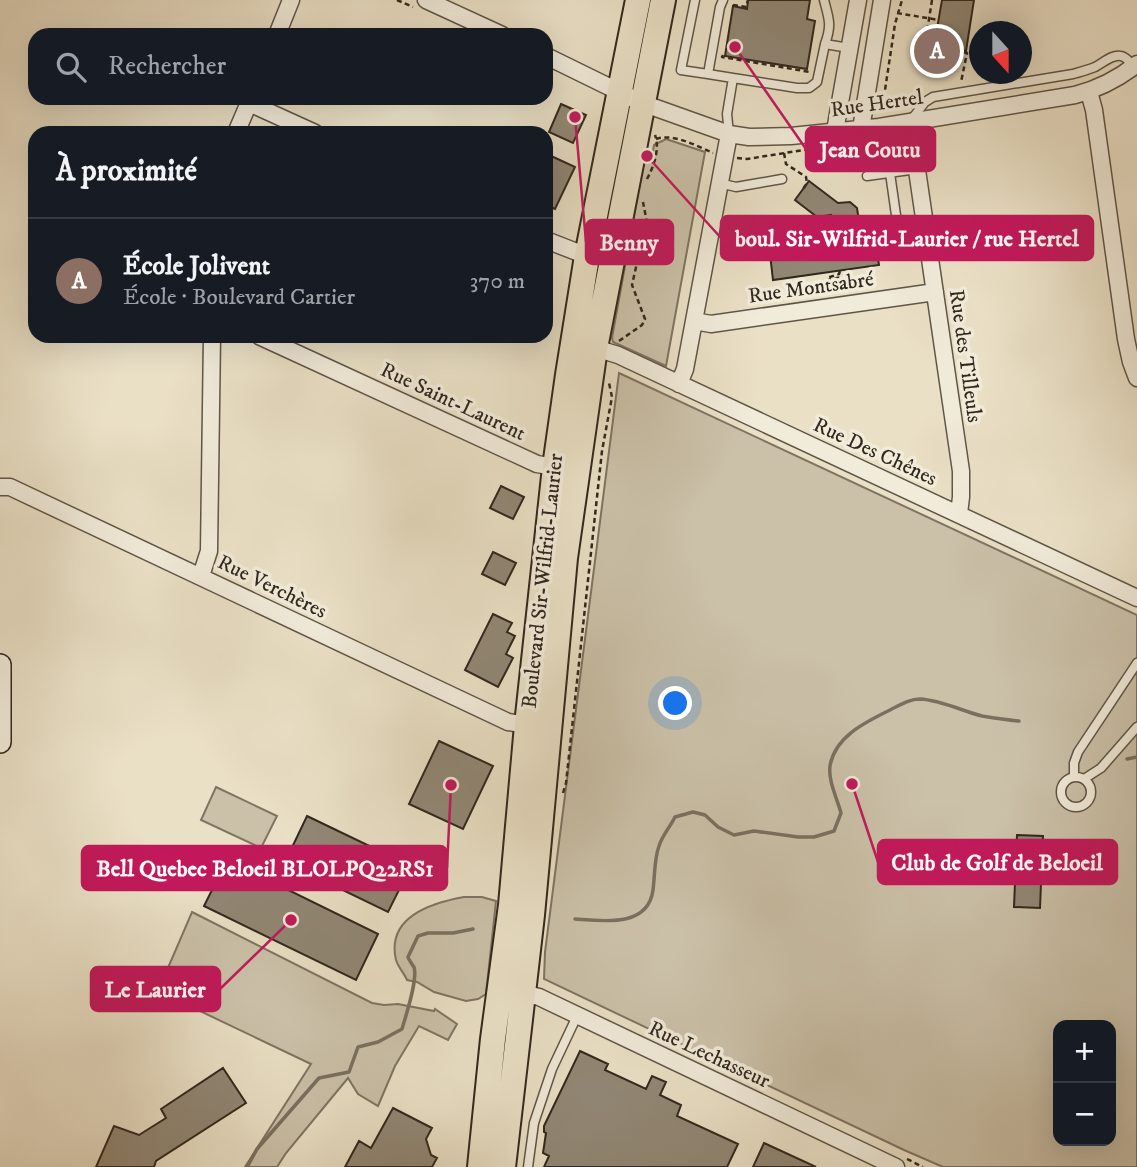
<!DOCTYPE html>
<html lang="fr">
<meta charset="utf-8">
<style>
body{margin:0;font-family:"IM FELL DW Pica",serif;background:#242831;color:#f1f3f6}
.controls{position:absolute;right:21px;bottom:21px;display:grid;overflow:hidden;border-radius:14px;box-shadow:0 7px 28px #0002}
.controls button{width:63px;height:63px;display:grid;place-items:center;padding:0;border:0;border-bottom:2px solid #363941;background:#171b24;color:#f1f3f6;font:35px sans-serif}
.compass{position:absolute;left:969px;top:21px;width:63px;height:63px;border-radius:50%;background:#171b24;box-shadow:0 7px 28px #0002;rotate:159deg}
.you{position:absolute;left:676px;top:704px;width:24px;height:24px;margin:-18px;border:5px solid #fff;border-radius:50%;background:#1a73e8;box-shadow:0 0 0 10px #1a73e833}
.badge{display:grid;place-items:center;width:46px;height:46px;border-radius:50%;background:#c59692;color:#fff;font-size:23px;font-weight:700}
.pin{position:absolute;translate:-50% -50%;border:4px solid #fff;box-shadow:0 2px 7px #0006}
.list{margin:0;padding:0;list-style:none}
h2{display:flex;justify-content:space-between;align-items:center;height:91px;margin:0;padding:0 28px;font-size:30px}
h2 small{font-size:23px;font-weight:400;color:#9ea1a6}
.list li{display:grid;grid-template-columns:46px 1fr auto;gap:21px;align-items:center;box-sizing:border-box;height:126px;padding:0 28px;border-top:2px solid #363941}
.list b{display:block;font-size:26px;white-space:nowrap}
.list p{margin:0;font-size:23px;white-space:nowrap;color:#9ea1a6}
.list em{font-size:23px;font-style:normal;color:#9ea1a6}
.icon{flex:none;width:38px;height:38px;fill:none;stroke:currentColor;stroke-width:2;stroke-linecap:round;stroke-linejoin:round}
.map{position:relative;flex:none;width:1137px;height:1167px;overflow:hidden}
.search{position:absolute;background:#171b24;box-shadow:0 7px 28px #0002;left:28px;top:28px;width:525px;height:77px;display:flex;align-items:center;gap:18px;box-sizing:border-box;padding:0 24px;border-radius:21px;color:#9ea1a6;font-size:26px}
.panel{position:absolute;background:#171b24;box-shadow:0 7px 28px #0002;left:28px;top:126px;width:525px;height:217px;border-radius:21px}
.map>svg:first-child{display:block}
.green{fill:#cbc1a9;stroke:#7e7463;stroke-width:2;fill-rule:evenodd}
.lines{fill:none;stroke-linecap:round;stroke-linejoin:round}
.stream{stroke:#7a7060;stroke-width:3.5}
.building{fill:#918775;stroke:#31271d;stroke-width:2}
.service-casing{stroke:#5f5547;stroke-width:11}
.minor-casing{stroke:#5f5547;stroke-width:19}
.secondary-casing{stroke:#31271d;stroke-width:24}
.primary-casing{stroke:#31271d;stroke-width:28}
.path{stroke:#31271d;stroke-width:2.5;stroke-dasharray:5 3.5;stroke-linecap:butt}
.service{stroke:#f1ebda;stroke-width:8}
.minor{stroke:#f1ebda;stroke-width:16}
.secondary{stroke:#f1ebda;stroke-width:21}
.primary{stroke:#eae0c6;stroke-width:24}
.labels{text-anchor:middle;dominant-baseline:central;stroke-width:7;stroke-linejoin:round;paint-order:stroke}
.street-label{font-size:21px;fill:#31271d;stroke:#f1ebda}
.leader{fill:none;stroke:#c2185b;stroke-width:2.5}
.callout-dot{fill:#c2185b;stroke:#f1ebda;stroke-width:2.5}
.callout{fill:#c2185b;stroke:#c2185b;stroke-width:2.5}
.callout-label{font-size:23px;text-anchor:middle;font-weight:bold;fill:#fff}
</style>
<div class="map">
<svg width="1137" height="1167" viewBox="0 0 1137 1167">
<rect width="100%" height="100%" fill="#eae0c6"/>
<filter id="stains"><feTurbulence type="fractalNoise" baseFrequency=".00286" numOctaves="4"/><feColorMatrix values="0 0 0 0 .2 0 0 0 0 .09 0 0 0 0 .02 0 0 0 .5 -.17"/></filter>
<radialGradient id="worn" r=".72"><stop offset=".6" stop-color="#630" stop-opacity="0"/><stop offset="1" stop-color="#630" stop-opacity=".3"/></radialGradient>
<path class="green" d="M 666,139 L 705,152 L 666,366 L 613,342 L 612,338 L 644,161 L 651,162 L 654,145 Z
M 619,373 L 1137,615 L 1137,1167 L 943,1167 L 904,1150 L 544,979 L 545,952 ZM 1058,1025 L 1111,1025 L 1111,1141 L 1058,1141 Z
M 216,787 L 277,816 L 261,848 L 201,820 Z
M 464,897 L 482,897 L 496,901 L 486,994 L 478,999 L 466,1001 L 434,992 L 417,982 L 407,980 C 404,973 398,967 396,960 C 386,917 431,903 464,897 Z
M 192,912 L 372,1003 L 384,1005 L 398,1004 L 434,1011 L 435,1009 L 457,1024 L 448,1040 L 419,1026 L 395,1066 L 378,1106 L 358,1094 L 348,1078 L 286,1153 L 277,1167 L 245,1167 L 311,1064 L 158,991 Z"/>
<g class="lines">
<path class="stream" d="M 1127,759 L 1137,757
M 575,919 C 603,921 648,928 653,890 C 655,875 654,860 659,846 C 662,836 670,827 675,817 L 693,812 L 705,815 L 718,827 L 734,835 L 754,831 L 798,837 L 814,837 L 834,831 L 841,813 C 837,798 828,781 830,766 C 835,736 866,722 890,710 C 900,705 909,699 920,699 C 941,700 962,711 982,716 C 994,718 1007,720 1019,721
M 247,1167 L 257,1149 L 319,1078 L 349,1072 L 358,1047 L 378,1042 L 402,1029 C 406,1015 418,980 414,967 C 413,966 408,958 408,957 L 418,936 L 428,933 L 453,933 L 473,929"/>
</g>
<path class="building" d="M 748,0 L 810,0 L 807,19 L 815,21 L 807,69 L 725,56 L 733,6 L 747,9 Z
M 942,0 L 974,0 L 966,51 L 934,46 Z
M 561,104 L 586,115 L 573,143 L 549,132 Z
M 549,155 L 575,167 L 555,209 L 546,205 L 546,160 Z
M 809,181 L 838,203 L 850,202 L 857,208 L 862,241 L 875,239 L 879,265 L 773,280 L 770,254 L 835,244 L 831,215 L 817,217 L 795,200 Z
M 501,486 L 524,497 L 513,519 L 490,508 Z
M 493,552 L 516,563 L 505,585 L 482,574 Z
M 493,614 L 512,623 L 507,632 L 515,636 L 506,654 L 513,658 L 498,687 L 465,670 Z
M 439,741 L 493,766 L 463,829 L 409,804 Z
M 307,816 L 411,866 L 388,912 L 285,862 Z
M 1017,835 L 1043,836 L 1040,908 L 1014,907 Z
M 227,860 L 378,934 L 356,980 L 204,906 Z
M 580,1051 L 608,1064 L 605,1070 L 646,1089 L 652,1076 L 666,1082 L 660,1095 L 681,1105 L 677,1116 L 738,1144 L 727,1167 L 544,1167 L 549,1156 L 543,1153 L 546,1133 L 544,1132 L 544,1126 Z
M 223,1068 L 246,1103 L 156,1161 L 154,1167 L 96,1167 L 114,1126 L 139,1135 L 166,1118 L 161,1109 Z
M 393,1108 L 432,1128 L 426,1139 L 431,1155 L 437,1158 L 432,1167 L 345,1167 L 359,1141 L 371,1148 Z
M 764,1143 L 816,1167 L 753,1167 Z"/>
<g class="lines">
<defs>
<path id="service" d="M 695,0 L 681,70 L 708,74
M 723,0 L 720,7 L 708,74 L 733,78 L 727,114 L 729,134
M 824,0 C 829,19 832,25 825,44
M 733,78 L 797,88 L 809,88 L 817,82 L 825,44 L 849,48
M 912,119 L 925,102 L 933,97 L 1073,74 C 1080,72 1088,70 1095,67 C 1103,63 1112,54 1121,56 C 1127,57 1130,63 1134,67
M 890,173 L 900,243 L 927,240
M 867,176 L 917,169
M 719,183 L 736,187 L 782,179
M1061 792a15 15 0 1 1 30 0a15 15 0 1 1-30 0Z
M 1074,777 L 1074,763 L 1078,752 L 1137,663
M 1084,779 L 1101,768 L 1137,727
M 528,1167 L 534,1123 L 552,1069 L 577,1016"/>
<path id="minor" d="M 426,0 L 502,35
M 277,35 L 291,0
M 546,56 L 642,103 L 729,134 L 749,137 L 791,136 L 879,127 L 1075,95 C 1098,89 1118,79 1137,64
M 1089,92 L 1094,110 L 1126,339 L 1131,362 L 1137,378
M 249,103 L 315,133
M 910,122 L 961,471 L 961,497 L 959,514
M 861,129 L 882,0
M 835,131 L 858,0
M 236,133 L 251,98
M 546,240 L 587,256
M 694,321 L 711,324 L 935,292
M 259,336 L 537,464 L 555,467
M 595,348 L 618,355 L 1137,598
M 679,384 L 685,369 L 729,134
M 0,487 L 10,487 L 508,722 L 527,725
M 201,576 L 209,551 L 212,336
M 514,991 L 539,997 L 896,1167"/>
<path id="secondary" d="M 0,665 L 0,742"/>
<path id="primary" d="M 480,1167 L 493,1039 L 511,905 L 527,725 L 555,467 L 568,375 L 587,256 L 638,0
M 503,1167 L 532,915 L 565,558 L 595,348 L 663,0"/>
</defs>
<use href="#service" class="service-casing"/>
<use href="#minor" class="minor-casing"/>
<use href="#secondary" class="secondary-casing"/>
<use href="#primary" class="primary-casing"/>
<path class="path" d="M 397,0 L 413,7
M 932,0 L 925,45 L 967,53 L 961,82
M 733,5 L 746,7 L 748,0
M 897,13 L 939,20
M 723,55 L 722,57 L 810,72
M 881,97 L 885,90 L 895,24 L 902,0
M 656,139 C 674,133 697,146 713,153
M 784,153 L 786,164 L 806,177 L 807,183 L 803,189
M 737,158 L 747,159 L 810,149
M 647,179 C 654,166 660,149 655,135
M 860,225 L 877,222 L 887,225
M 862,240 L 890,236
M 722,242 L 734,242 L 833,229
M 840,271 L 839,274 L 827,278 L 827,280 L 842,277 L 845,291
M 619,341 L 642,325 L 645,319 L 632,285 L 639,254 L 649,233 L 643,202
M 563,793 L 566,783 L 602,451 L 612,397 L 609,383
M 907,1159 L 923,1167"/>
<use href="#service" class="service"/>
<use href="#minor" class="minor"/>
<use href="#secondary" class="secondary"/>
<use href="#primary" class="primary"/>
</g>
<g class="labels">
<g class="street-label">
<text transform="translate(877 104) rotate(-8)">Rue Hertel</text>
<text transform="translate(811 288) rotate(-8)">Rue Montsabré</text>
<text transform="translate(965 356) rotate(82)">Rue des Tilleuls</text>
<text transform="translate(453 402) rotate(25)">Rue Saint-Laurent</text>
<text transform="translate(875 452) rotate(25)">Rue Des Chênes</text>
<text transform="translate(543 581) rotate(-84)">Boulevard Sir-Wilfrid-Laurier</text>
<text transform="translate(272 587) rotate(26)">Rue Verchères</text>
<text transform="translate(709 1055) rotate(25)">Rue Lechasseur</text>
</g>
</g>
<path class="leader" d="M735 47L806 149M647 156L721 238M575 117L586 242M852 784L878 862M451 785L447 868M291 920L220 989"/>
<g class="callout-dot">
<circle cx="735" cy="47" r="7"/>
<circle cx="647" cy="156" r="7"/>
<circle cx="575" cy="117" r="7"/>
<circle cx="852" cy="784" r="7"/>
<circle cx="451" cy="785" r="7"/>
<circle cx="291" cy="920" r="7"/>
</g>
<g class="callout">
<rect x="806" y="127" width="129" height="44" rx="7"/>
<rect x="721" y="216" width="372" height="44" rx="7"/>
<rect x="586" y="220" width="87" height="44" rx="7"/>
<rect x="878" y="840" width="239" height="44" rx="7"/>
<rect x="82" y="846" width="365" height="44" rx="7"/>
<rect x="91" y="967" width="129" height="44" rx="7"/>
</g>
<g class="callout-label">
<text x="870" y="157">Jean Coutu</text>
<text x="907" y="246">boul. Sir-Wilfrid-Laurier / rue Hertel</text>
<text x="629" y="250">Benny</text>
<text x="997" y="870">Club de Golf de Beloeil</text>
<text x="265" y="876">Bell Quebec Beloeil BLOLPQ22RS1</text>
<text x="155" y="997">Le Laurier</text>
</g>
<rect width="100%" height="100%" filter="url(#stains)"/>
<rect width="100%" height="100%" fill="url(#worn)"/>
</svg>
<div class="controls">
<button>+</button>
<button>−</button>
</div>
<svg class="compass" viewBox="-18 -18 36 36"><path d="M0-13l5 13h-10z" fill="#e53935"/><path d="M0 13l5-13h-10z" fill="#9ea1a6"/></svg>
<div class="you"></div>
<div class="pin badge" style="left:937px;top:51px;background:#8d6e63">A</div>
<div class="search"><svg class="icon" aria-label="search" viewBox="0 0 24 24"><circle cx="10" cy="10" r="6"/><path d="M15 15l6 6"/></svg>Rechercher</div>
<section class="panel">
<h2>À proximité<small></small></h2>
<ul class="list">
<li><span class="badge" style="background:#8d6e63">A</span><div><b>École Jolivent</b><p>École · Boulevard Cartier</p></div><em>370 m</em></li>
</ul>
</section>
</div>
